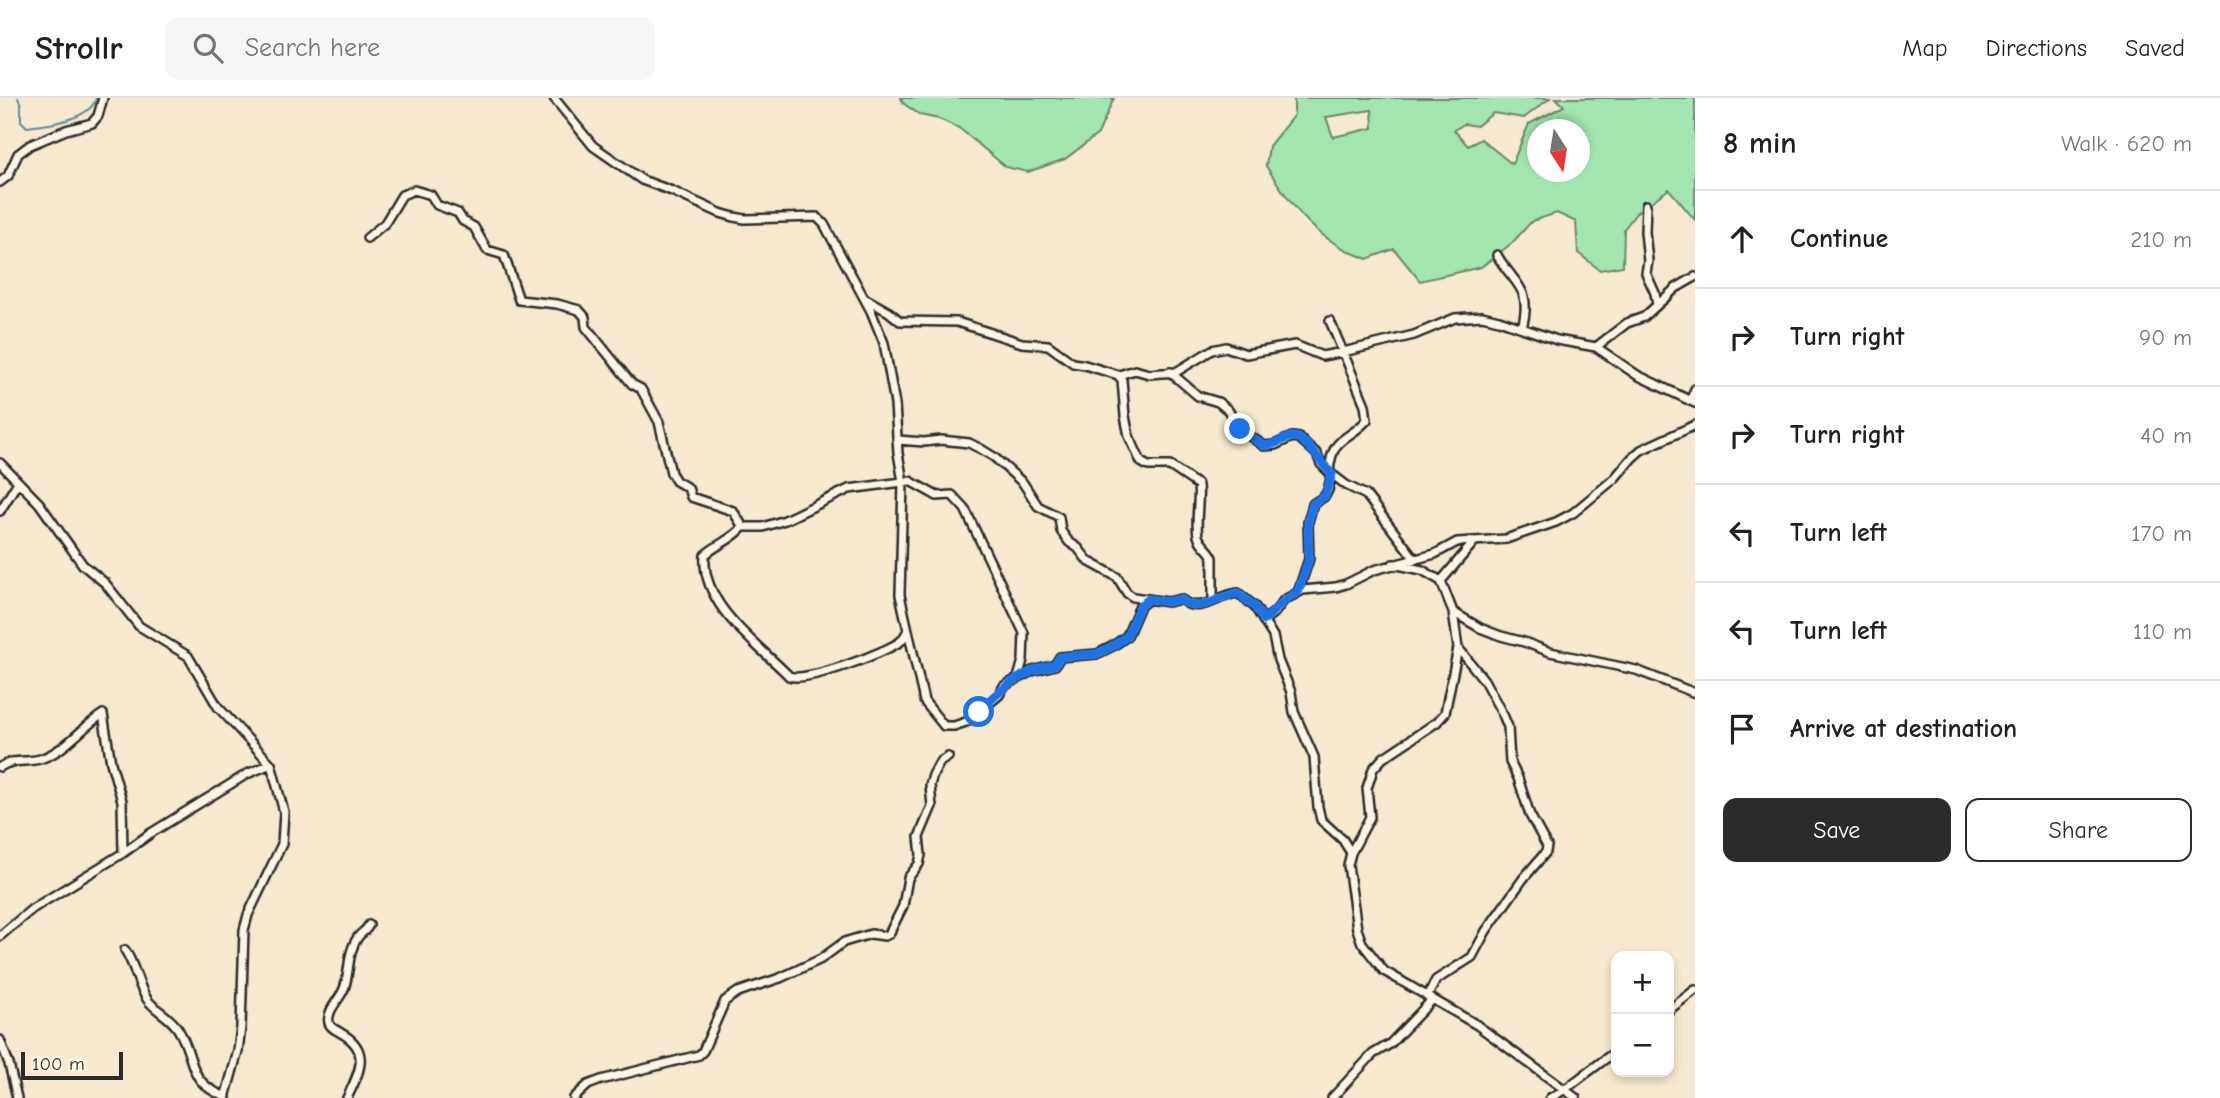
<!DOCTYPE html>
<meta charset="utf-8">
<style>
body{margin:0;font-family:"Comic Neue",sans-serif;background:#f6f6f6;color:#202124}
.controls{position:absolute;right:21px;bottom:21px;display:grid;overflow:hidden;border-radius:14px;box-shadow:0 4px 10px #0003}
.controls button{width:63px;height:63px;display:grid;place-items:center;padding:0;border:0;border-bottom:2px solid #e0e0e0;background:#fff;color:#202124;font:35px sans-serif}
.compass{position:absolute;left:1527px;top:21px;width:63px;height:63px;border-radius:50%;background:#fff;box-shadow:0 4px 10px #0003;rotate:168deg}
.scale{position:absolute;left:21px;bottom:18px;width:102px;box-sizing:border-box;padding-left:7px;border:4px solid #2b2b2b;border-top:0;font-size:19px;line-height:24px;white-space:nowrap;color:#2b2b2b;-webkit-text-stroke:5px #fcf5e5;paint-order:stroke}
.stop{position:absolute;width:21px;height:21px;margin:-16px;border:5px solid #1a73e8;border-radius:50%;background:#fff}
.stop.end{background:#1a73e8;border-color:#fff;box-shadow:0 2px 7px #0008}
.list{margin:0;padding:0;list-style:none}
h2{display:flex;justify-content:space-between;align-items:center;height:91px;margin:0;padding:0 28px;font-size:30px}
h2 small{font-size:23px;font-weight:400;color:#757577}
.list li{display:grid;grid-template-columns:46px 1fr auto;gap:21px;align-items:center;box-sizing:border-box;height:98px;padding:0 28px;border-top:2px solid #e0e0e0}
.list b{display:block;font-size:26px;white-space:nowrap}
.list em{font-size:23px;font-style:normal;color:#757577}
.actions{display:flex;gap:14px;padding:21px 28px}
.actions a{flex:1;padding:16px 0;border:2px solid #2b2b2b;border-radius:14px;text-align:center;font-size:24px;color:#2b2b2b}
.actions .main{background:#2b2b2b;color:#fff}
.icon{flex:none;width:38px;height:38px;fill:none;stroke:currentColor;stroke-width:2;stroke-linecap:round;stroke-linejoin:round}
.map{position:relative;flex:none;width:1695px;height:1000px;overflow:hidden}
header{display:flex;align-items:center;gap:42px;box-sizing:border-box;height:98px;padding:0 35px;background:#fff;border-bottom:2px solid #e0e0e0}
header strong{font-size:33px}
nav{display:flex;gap:38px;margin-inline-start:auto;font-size:24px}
.search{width:490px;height:63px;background:#f6f6f6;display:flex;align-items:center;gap:18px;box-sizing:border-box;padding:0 24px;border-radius:14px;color:#757577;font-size:26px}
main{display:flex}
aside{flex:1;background:#fff}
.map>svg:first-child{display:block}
.green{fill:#a3e6b0;stroke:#67886e;stroke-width:2;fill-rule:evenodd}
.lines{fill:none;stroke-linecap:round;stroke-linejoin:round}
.stream{stroke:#63899c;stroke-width:2}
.minor-casing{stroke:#2b2b2b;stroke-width:12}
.minor{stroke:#fcf5e5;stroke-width:7}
.route{stroke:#1a73e8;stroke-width:9}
</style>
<header>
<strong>Strollr</strong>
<div class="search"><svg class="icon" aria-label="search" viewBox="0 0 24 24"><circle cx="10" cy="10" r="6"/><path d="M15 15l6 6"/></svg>Search here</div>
<nav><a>Map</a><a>Directions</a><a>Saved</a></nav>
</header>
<main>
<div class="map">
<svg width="1695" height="1000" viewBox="0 0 1695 1000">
<rect width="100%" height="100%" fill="#f7e9cf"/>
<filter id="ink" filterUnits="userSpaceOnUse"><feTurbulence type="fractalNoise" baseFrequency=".0143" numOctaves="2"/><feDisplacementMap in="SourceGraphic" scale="14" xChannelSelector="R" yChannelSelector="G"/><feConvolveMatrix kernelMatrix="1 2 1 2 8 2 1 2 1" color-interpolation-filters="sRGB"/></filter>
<g filter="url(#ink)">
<path class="green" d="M 901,0 L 1114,0 L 1098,36 L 1065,61 L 1028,74 L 1006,69 L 959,30 L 939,21 L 920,17 L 903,5 Z
M 1294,0 L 1550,0 L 1524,20 L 1493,15 L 1477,28 L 1464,26 L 1454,32 L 1468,48 L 1481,41 L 1512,66 L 1529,26 L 1564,8 L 1556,0 L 1695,0 L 1695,122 L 1669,91 L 1637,114 L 1624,131 L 1623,168 L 1600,172 L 1578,155 L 1576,124 L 1557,115 L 1532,123 L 1512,145 L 1481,169 L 1420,183 L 1394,151 L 1367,161 C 1316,142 1295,113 1266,68 L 1269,48 L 1294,17 ZM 1372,12 L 1373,30 L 1333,39 L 1326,19 ZM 1538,32 L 1580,32 L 1580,74 L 1538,74 Z"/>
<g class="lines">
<path class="stream" d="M 18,0 L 21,7 L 21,23 L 27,29 C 46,27 91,22 96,0"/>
<defs>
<path id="minor" d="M 554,0 L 593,48 L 642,82 L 672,93 L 720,115 L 734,119 L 745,121 L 817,119 L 824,126 L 871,213 L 884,245 L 895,306 L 898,355 L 903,384 L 900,497 L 924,603 L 944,628 L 954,628 L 966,624 L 999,597 L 1004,588 L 1032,573 L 1055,567 L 1060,559 L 1097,556 L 1113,548 L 1127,538 L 1140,508 L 1149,501
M 0,84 L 8,78 L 18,56 L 30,47 L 66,32 L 92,25 L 98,18 L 103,0
M 1646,107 L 1645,134 L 1648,163 L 1646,175 L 1655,195 L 1657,207
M 367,140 L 385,125 L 402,97 L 414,92 L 431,97 L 437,107 L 458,115 L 463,123 L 474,129 L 487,152 L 504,157 L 519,202 L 557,206 L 579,212 L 585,219 L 586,229 L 632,286 L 641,291 L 659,324 L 671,375 L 676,383 L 688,390 L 691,399 L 733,413 L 743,429 L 763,429 L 785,422 L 849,391 L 910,383 L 937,398 L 952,397 L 965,411 L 1024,535 L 1023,562 L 1018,580
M 1497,157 C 1514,187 1533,189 1522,230
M 866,201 L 889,214 L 900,223 L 957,224 L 1022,245 L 1048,247 L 1073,265 L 1085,267 L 1118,277 L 1122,282 L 1125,318 L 1129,338 L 1141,364 L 1148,368 L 1170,368 L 1198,387 C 1200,403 1195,421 1198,438 C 1201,448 1210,451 1213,460 L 1213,503
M 1596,249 L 1627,225 L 1644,219 L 1676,190 L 1695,179
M 1170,274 L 1198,298 L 1218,304 L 1228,312 L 1240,331 L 1264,348 L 1275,347 L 1292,339 L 1299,340 L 1317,356 L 1321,366 L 1329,374 L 1346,387 L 1366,397 L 1414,460
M 1119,277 L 1135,272 L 1149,276 L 1176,274 L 1212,252 L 1226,249 L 1246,256 L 1295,247 L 1322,258 L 1343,254 L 1330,223
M 1690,303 L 1695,291
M 897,342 L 924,344 L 941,342 L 969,345 L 981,351 L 994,359 L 1023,385 L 1038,408 L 1059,419 L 1061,433 L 1069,444 L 1078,450 L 1088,463 L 1117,479 L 1127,495 L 1133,499 L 1168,504 L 1181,501 C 1198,518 1218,497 1238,495 L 1255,509 L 1273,538 L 1278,562 L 1291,594 L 1294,614 L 1314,659 L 1318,709 L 1321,722 L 1343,742 L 1351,755
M 0,365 L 39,405 L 83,467 L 105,485 L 139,528 L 188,558 L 218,609 L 271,666 L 284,714 L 282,746 L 248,817 L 244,832 L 241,929 L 238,953 L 225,1000
M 1329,374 C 1332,337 1347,344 1367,322 L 1365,307 L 1343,254 L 1414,237 L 1455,220 L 1482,218 L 1499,222 L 1557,242 L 1596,249 L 1637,277 L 1695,305
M 0,413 L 18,384
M 743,429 C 732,442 717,446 705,457 C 701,508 758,546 789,578 C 805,585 885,555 901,543 C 903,541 905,537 907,534
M 1393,466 L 1422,472 L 1441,483 L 1453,514 L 1458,550 L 1445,615 L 1437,624 L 1383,660 L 1373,671 L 1370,681 L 1367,690 L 1370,719 L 1351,755 L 1348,767 L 1357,831 L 1362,845 L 1384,873 L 1477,927 L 1576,1000
M 1441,483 L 1474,444
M 1298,494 L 1309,461 L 1308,424 L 1313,406 L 1325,398 L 1328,392 L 1332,376
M 1453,514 L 1480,530 L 1501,538 L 1524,544 L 1550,554 L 1636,572 L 1695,595
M 1264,522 L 1275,514 L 1284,502 L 1303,492 L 1336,489 L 1346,486 L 1374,472 L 1435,456 L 1457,444 L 1506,441 L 1556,424 L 1573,415 L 1614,381 L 1632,360 L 1641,352 L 1695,327
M 0,669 C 16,659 28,666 43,660 C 67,651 82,629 103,616 L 111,665 L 122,703 L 123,755
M 0,838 L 32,811 L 123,755 L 151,735 L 247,676 L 271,666
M 125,852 C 135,867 137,886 147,901 C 155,913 169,917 178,931 C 197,962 185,983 226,999
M 1427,899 L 1436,882 L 1472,859 L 1486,833 L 1523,781 L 1546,754 L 1547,748 L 1530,717 L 1518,680 L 1510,664 L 1508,629 L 1504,619 L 1484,582 L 1459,551
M 1669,912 L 1695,892
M 0,942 L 9,966 L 17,1000
M 347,1000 C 359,975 372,952 341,935 C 337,932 331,931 329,925 C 326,913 340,901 344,891 C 350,875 347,854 358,839 C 362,834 366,833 369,827
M 574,1000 L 588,987 L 601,982 L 699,957 L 703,953 L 725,903 L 738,894 L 780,880 L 821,861 L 844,844 L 871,836 L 885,838 L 889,836 L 903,808 L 908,780 L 919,766 L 921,757 L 919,739 L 932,708 L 930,687 L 933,677 L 940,664 L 948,659
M 1332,1000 L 1373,956 L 1390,946 L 1432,902
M 1550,1000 L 1564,992 L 1616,953"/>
</defs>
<use href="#minor" class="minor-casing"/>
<use href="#minor" class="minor"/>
</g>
</g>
<g class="lines" filter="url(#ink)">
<path class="route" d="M 979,614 C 1000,591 1023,572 1055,567 L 1060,559 L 1097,556 L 1113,548 L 1127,538 L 1140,508 L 1149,501 L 1168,504 L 1181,501 C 1198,518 1218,498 1238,495 L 1255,509 L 1264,522 C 1275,512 1285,500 1298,494 L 1309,461 L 1308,424 L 1313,406 L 1325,398 L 1332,376 C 1322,368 1305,336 1291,339 C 1281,341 1276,347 1264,348 L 1240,331"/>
</g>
</svg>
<div class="controls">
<button>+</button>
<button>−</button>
</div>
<svg class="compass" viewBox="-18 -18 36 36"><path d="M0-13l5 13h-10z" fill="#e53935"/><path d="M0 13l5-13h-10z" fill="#757577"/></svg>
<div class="scale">100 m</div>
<div class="stop" style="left:979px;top:614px"></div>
<div class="stop end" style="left:1240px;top:331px"></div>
</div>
<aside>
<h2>8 min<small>Walk · 620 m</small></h2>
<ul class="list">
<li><svg class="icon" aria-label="ahead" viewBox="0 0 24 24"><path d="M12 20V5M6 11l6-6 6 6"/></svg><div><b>Continue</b></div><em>210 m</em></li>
<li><svg class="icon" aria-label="right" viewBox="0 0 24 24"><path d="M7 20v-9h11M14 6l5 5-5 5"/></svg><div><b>Turn right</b></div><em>90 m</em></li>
<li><svg class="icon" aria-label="right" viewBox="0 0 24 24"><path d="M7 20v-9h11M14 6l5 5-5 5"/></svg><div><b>Turn right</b></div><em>40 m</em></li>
<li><svg class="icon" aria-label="left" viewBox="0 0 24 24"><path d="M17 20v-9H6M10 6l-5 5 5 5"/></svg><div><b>Turn left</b></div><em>170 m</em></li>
<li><svg class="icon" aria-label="left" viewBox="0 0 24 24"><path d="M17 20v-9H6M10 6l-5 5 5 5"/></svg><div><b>Turn left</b></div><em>110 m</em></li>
<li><svg class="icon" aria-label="arrive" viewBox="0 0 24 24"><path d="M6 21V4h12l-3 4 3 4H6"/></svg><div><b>Arrive at destination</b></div></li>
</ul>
<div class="actions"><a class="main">Save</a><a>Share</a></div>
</aside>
</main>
